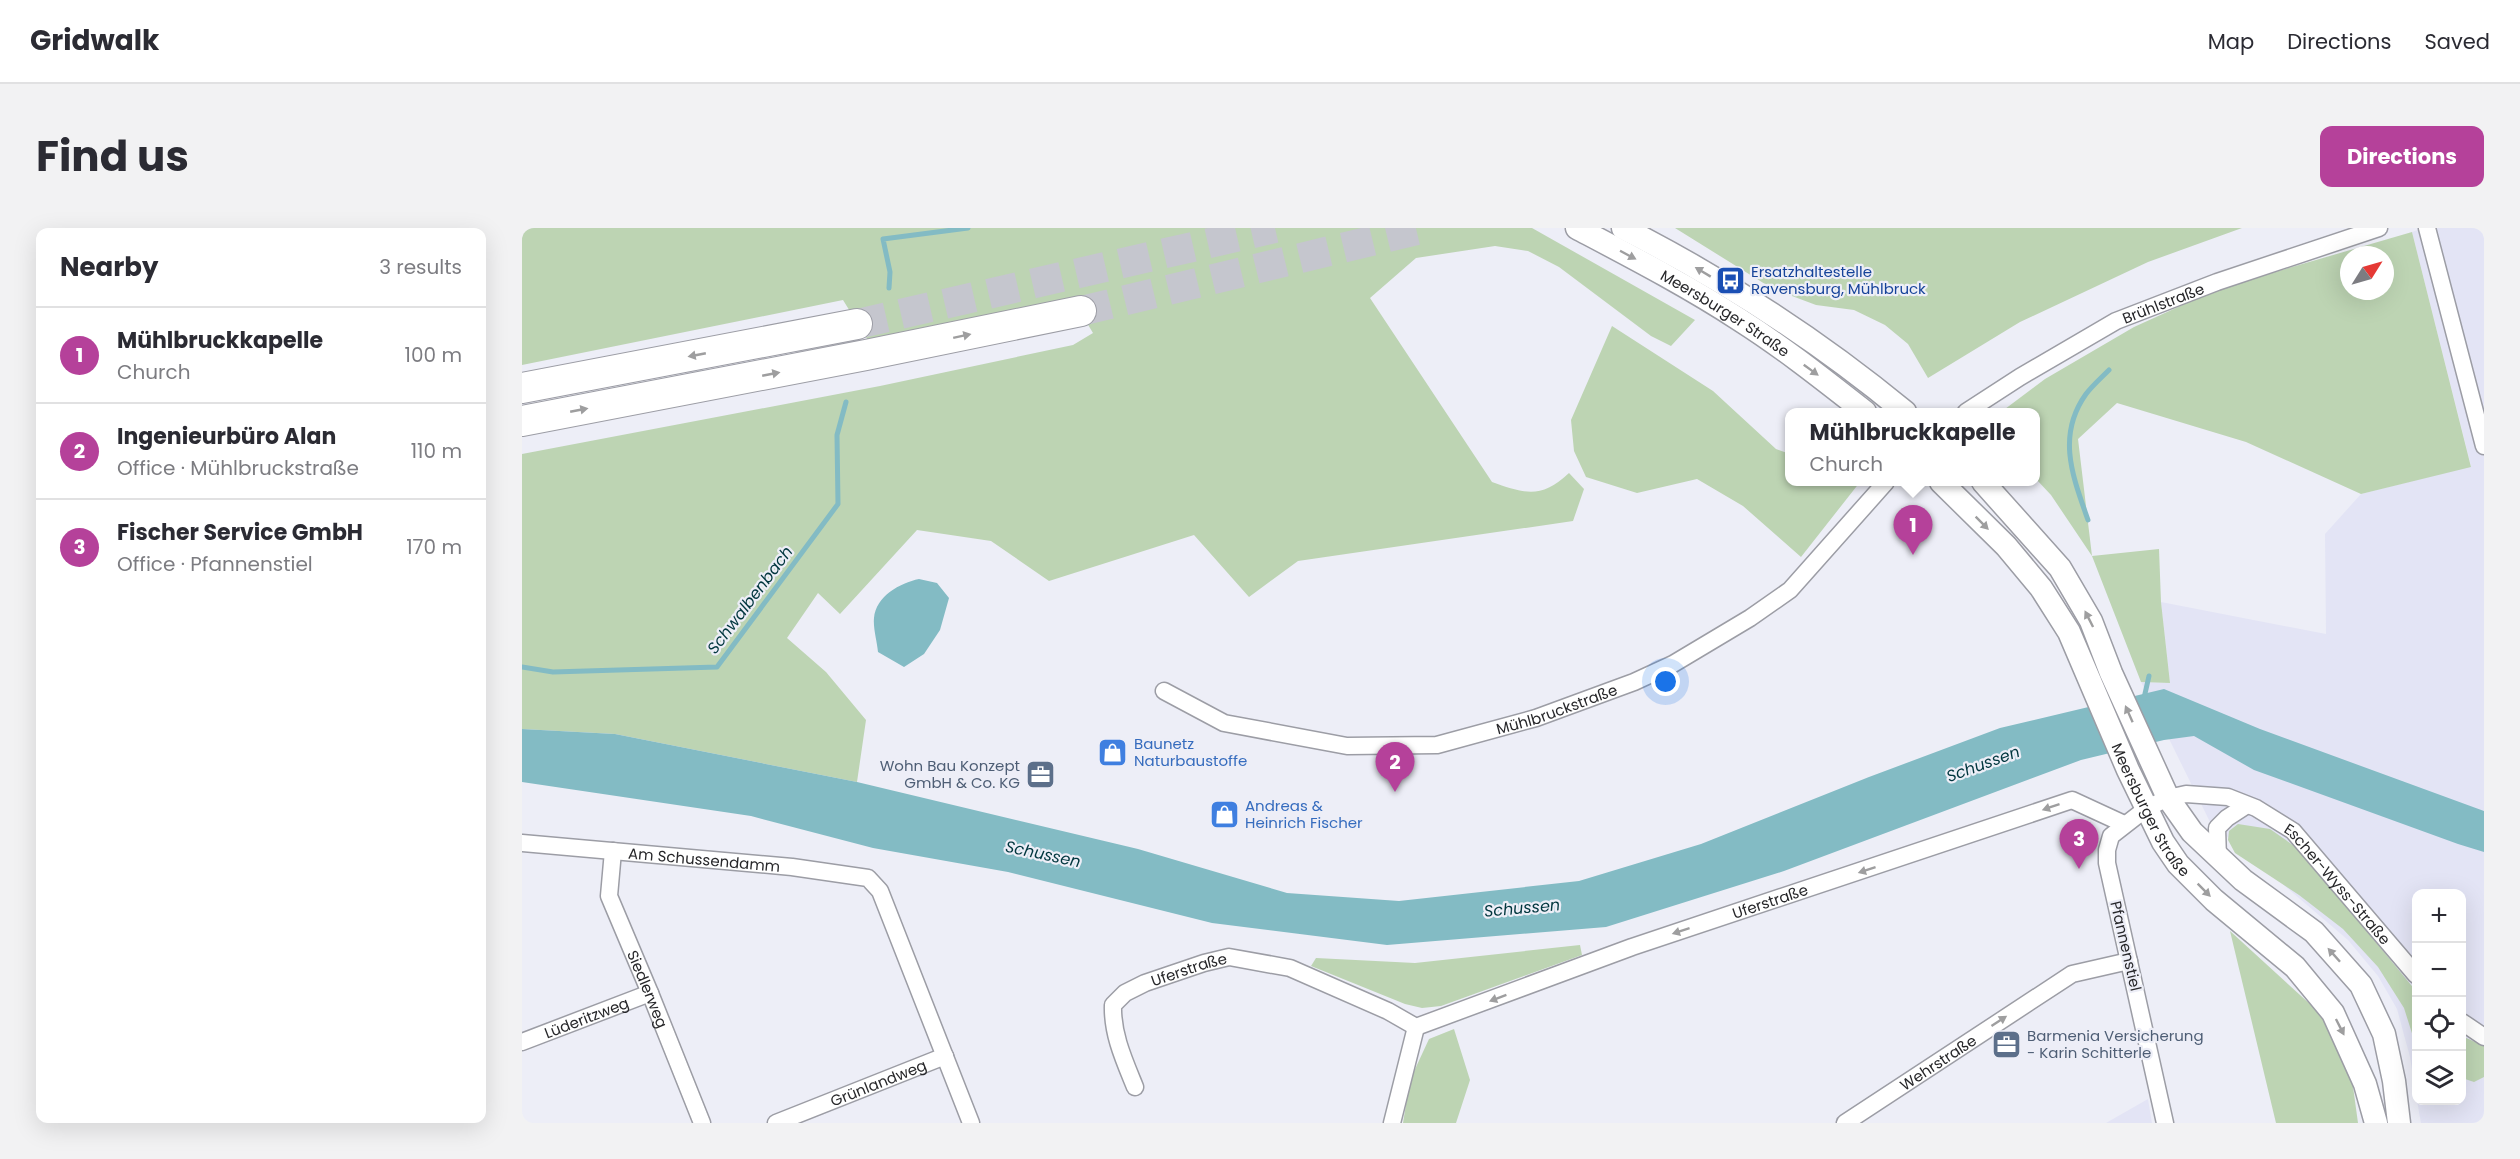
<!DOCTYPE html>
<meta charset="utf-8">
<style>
body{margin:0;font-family:Poppins,sans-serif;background:#f2f2f3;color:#2b2b33}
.controls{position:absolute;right:18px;bottom:18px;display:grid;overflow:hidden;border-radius:12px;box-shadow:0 6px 24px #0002}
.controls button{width:54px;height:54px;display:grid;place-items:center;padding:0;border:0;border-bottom:2px solid #e1e1e2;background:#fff;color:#2b2b33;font:30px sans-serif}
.compass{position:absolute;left:1818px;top:18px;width:54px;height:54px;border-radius:50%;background:#fff;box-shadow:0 6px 24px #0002;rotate:53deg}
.you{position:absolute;left:1144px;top:454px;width:21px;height:21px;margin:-15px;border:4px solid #fff;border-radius:50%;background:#1a73e8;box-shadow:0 0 0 9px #1a73e833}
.badge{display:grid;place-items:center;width:39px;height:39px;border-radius:50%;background:#b5419a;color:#fff;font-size:20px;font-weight:700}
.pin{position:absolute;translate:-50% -50px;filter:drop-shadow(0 2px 3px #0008)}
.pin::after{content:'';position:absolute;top:32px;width:21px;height:18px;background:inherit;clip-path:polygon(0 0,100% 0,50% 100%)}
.popup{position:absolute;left:1263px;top:180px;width:255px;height:78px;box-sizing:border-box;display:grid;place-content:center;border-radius:12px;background:#fff;filter:drop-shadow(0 2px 4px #0005);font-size:20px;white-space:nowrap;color:#7c7c81}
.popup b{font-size:22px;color:#2b2b33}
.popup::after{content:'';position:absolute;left:50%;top:100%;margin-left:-12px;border:12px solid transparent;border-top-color:#fff}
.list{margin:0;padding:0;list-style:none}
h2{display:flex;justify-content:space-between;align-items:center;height:78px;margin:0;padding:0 24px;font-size:26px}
h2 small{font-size:20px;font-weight:400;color:#7c7c81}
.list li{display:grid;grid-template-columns:39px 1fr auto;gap:18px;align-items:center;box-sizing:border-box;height:96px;padding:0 24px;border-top:2px solid #e1e1e2}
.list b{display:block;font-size:22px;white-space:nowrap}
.list p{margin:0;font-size:20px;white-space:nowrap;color:#7c7c81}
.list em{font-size:20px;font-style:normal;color:#7c7c81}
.icon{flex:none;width:33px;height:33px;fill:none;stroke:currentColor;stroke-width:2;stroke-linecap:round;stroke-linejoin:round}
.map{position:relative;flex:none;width:1962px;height:895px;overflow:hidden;border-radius:12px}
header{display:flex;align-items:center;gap:36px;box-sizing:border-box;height:84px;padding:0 30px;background:#fff;border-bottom:2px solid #e1e1e2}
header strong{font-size:28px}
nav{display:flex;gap:33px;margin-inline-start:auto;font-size:21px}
.intro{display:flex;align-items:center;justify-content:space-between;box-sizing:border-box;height:144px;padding:0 36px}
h1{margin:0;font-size:42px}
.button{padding:15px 27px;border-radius:12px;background:#b5419a;color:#fff;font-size:21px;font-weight:700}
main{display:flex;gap:36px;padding:0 36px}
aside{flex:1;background:#fff;border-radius:12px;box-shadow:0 6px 24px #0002}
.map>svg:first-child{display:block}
.built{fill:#e3e4f5}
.green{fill:#bdd4b3;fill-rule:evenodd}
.water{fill:#83bbc4}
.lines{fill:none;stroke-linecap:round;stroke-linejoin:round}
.stream{stroke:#83bbc4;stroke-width:5}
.highway-tunnel{stroke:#c5c6ce;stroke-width:30;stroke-dasharray:30 15;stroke-linecap:butt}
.street-casing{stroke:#9c9da5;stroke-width:19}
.secondary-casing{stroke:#9c9da5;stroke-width:25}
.highway-casing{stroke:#9c9da5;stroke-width:32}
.street{stroke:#fff;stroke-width:16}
.secondary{stroke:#fff;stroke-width:22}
.highway{stroke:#fff;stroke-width:30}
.oneway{fill:#9e9e9f}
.labels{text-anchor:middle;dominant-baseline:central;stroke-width:4.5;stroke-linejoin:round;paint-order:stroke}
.transit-label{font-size:15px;fill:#164399;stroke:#edeef7;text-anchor:start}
.street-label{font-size:15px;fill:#27272a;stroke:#edeef7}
.shop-label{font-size:15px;fill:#366cbe;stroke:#edeef7;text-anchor:start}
.service-label{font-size:15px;fill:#4e5e75;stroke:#edeef7;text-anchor:end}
.water-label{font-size:16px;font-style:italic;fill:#00363e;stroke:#edeef7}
</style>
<header>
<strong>Gridwalk</strong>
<nav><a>Map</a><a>Directions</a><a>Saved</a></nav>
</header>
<div class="intro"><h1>Find us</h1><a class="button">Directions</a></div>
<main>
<aside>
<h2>Nearby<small>3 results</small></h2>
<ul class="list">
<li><span class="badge">1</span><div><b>Mühlbruckkapelle</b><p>Church</p></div><em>100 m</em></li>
<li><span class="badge">2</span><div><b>Ingenieurbüro Alan</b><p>Office · Mühlbruckstraße</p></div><em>110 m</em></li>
<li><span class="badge">3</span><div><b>Fischer Service GmbH</b><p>Office · Pfannenstiel</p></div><em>170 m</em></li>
</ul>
</aside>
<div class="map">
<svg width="1962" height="895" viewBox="0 0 1962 895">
<rect width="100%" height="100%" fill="#edeef7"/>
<path class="built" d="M 1902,0 L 1962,0 L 1962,895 L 1899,895 L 1895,873 L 1940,872 L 1940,666 L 1894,666 L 1894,868 L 1888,829 L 1875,781 L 1856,748 L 1826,712 L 1688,594 L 1619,454 L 1648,455 L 1639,374 L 1804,406 L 1803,306 L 1839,266 L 1949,238 L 1890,4 Z
M 1626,871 L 1630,895 L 1584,895 Z"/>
<path class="green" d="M 0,0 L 1010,0 L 1173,92 L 1149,118 L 1129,108 L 1037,39 L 1006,23 L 973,18 L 894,30 L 848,70 L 970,254 C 1004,266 1019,271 1047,245 L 1062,261 L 1051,293 L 776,333 L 727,369 L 672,307 L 527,353 L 469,313 L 395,302 L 318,386 L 296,365 L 265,410 L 304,444 L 344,492 L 335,554 L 93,506 L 0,501 L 0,226 L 358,158 L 551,117 L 571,105 L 550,70 L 347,114 L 321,72 L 0,137 Z
M 1153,0 L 1720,0 L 1626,34 L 1498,94 L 1406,150 L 1386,116 L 1363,97 L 1332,82 L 1294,77 L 1251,61 Z
M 1890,4 L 1949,239 L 1839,266 L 1724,214 L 1595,175 L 1556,211 L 1570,328 L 1637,321 L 1639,374 L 1648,455 L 1619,454 L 1570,328 L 1529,267 L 1514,251 L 1514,184 L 1479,184 L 1523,151 L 1612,99 L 1698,60 ZM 1827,27 L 1863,27 L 1863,63 L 1827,63 Z
M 1090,98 L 1191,163 L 1254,221 L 1268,226 L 1268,254 L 1338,254 L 1279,329 L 1221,278 L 1175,251 L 1115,265 L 1064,249 L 1052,223 L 1049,192 Z
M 1716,596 L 1748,601 L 1778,622 L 1894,763 L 1894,818 L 1882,780 L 1856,739 L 1821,701 L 1777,667 L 1713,625 L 1706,612 L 1707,603 Z
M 1708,703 L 1800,787 L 1829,844 L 1836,895 L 1754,895 Z
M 1058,717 L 1060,727 L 919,778 L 900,780 L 883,776 L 789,738 L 794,730 L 893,735 Z
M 932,801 L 948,852 L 934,895 L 881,895 L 888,852 L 907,811 Z
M 1940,808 L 1962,818 L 1962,849 L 1952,854 L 1940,850 Z"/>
<path class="water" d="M 397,351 L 415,355 L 427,370 L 418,402 L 402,426 L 382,439 L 356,424 C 355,413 351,400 352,390 C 354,368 378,355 397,351 Z
M 1642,461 L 1738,501 L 1962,583 L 1962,624 L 1936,616 L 1732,542 L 1672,508 L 1642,512 L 1559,532 L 1262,643 L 1084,699 L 865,717 L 690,695 L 486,644 L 351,620 L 229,588 L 0,554 L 0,501 L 93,506 L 335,554 L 616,621 L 765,665 L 877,673 L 1057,653 L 1179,616 L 1347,549 L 1478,500 Z"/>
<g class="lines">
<path class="stream" d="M 367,60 L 368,44 L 361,11 L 446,0
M 1566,292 C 1551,249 1534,208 1564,166 C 1570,158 1579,150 1587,142
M 0,439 L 31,444 L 195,439 L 316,276 L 315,207 L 324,174
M 1622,470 L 1627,448"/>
<path class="highway-tunnel" d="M 559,83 L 903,0
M 335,96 L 753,0"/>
<defs>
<g id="street">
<path d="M 1905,0 L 1962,218"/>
<path id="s1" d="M 1444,184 L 1498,149 L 1594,93 L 1695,54 L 1857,0"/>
<path id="s2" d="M 642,463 L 702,495 L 825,518 L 915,517 L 1014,490 L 1112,454 L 1151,436 L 1228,390 L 1268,362 L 1364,254"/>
<path id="s3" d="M 0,615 L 270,639 L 346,650 L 358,663 L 449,895"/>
<path id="s4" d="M 91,623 L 87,668 L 128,765 L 180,895"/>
<path d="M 1696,631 L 1695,600 L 1705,590 L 1725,577"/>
<path d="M 1940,794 L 1962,809"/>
<path id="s5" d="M 0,814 L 128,765"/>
<path id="s6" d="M 613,859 C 602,832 590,806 591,777 L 603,765 L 623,755 L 682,735 L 707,729 L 768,740 L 866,783 L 894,799 L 1110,719 L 1550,572 L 1602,596"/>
<path id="s7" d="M 254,895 L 423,828"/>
<path d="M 870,895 L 894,799"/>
<path id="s8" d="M 1323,895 L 1550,746 L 1607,733"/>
<path id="s9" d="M 1643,895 L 1585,635 L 1585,622 L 1589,608 L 1625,580 L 1646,570 L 1664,566 L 1706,569 L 1734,580 L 1771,603 L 1894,747"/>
</g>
<g id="secondary">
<path id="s10" d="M 1055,0 C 1110,29 1166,58 1218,92 C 1262,120 1302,152 1343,184"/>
<path d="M 1101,0 C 1201,51 1297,113 1383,184"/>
<path id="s11" d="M 1419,254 L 1484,318 L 1519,360 L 1547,404 L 1606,542 L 1641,614 L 1656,636 L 1692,672 L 1773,739 L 1811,785 L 1843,856 L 1854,895"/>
<path d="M 1461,254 L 1538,340 L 1569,393 L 1589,445 L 1646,570 L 1670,604 L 1721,652 L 1792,704 L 1839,757 L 1862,806 L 1872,853 L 1877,895"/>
</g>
<path id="highway" d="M 0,160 L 335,96
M 0,193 L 344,127 L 559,83"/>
</defs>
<use href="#street" class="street-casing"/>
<use href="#secondary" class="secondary-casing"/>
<use href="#highway" class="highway-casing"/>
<use href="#street" class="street"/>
<use href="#secondary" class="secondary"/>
<use href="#highway" class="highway"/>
</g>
<defs><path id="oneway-solid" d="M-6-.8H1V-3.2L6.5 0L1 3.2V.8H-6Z" transform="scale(1.5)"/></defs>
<g class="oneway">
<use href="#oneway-solid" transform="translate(1106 27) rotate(28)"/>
<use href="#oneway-solid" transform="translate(1181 44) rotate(-149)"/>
<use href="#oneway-solid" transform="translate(440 108) rotate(-12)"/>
<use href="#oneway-solid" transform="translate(175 127) rotate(169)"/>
<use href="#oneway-solid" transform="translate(1289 142) rotate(36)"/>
<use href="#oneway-solid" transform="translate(249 146) rotate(-11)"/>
<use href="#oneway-solid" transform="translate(57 182) rotate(-11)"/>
<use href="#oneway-solid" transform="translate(1460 295) rotate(45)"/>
<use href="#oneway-solid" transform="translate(1567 391) rotate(-117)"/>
<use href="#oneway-solid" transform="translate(1607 486) rotate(-114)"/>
<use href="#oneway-solid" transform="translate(1529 579) rotate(161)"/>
<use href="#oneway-solid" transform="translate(1345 642) rotate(162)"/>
<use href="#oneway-solid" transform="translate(1682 662) rotate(45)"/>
<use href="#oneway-solid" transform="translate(1159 703) rotate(162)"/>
<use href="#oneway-solid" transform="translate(1812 727) rotate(-132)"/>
<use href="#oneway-solid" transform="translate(976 770) rotate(159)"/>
<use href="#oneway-solid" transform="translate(1477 793) rotate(-33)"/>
<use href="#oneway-solid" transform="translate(1818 799) rotate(63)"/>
</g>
<defs>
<symbol id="bus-square" viewBox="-11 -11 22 22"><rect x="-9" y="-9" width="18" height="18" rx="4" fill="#1a4fb4" stroke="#edeef7"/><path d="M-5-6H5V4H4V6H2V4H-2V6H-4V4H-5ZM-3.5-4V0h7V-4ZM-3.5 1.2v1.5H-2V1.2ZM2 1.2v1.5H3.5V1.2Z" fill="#fff"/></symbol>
<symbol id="shop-square" viewBox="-11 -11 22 22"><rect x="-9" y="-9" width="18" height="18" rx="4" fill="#3f7fe0" stroke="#edeef7"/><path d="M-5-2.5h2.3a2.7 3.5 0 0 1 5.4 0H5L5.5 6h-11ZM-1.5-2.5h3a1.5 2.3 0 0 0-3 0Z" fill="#fff"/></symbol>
<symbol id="office-square" viewBox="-11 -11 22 22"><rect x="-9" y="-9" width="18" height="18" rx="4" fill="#5c6f8a" stroke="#edeef7"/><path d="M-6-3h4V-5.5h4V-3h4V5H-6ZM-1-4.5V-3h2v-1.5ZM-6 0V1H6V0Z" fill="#fff"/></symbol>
</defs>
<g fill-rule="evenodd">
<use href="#bus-square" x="1192" y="36" width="33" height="33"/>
<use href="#shop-square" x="574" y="508" width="33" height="33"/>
<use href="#office-square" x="502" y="530" width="33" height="33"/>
<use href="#shop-square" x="686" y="570" width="33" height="33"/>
<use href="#office-square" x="1468" y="800" width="33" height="33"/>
</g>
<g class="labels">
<g class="transit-label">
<text x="1229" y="43">Ersatzhaltestelle<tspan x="1229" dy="17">Ravensburg, Mühlbruck</tspan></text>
</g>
<g class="street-label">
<text stroke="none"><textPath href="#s1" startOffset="226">Brühlstraße</textPath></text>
<text stroke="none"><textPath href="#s10" startOffset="171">Meersburger Straße</textPath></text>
<text stroke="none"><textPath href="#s2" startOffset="408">Mühlbruckstraße</textPath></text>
<text stroke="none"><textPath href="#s11" startOffset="394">Meersburger Straße</textPath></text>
<text stroke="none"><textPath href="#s3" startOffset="183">Am Schussendamm</textPath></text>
<text stroke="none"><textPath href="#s9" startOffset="566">Escher-Wyss-Straße</textPath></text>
<text stroke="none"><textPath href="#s6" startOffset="790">Uferstraße</textPath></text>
<text transform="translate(1604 718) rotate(77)">Pfannenstiel</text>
<text stroke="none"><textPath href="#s6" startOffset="171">Uferstraße</textPath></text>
<text stroke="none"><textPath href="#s4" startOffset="146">Siedlerweg</textPath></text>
<text stroke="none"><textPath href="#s5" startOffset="69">Lüderitzweg</textPath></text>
<text stroke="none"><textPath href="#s8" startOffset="111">Wehrstraße</textPath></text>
<text stroke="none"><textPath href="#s7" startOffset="110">Grünlandweg</textPath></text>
</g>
<g class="shop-label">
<text x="612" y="515">Baunetz<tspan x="612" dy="17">Naturbaustoffe</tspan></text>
<text x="723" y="577">Andreas &amp;<tspan x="723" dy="17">Heinrich Fischer</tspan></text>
</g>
<g class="service-label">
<text x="498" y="537">Wohn Bau Konzept<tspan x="498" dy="17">GmbH &amp; Co. KG</tspan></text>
<text x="1505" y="807" text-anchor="start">Barmenia Versicherung<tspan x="1505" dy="17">- Karin Schitterle</tspan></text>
</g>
<g class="water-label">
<text transform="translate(228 372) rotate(-53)">Schwalbenbach</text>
<text transform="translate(1461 536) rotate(-20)">Schussen</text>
<text transform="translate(521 626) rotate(12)">Schussen</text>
<text transform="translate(1000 680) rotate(-5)">Schussen</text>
</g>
</g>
</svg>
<div class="controls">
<button>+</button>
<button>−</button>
<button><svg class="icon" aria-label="locate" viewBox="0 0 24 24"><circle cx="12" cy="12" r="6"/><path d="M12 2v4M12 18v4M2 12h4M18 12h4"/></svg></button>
<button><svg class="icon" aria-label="layers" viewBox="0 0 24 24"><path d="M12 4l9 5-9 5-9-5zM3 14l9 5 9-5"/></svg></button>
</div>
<svg class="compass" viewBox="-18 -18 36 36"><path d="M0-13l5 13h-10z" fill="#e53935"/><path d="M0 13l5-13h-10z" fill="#7c7c81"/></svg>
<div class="you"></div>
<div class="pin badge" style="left:1391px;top:327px">1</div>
<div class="popup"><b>Mühlbruckkapelle</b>Church</div>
<div class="pin badge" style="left:873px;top:564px">2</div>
<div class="pin badge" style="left:1557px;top:641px">3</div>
</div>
</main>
